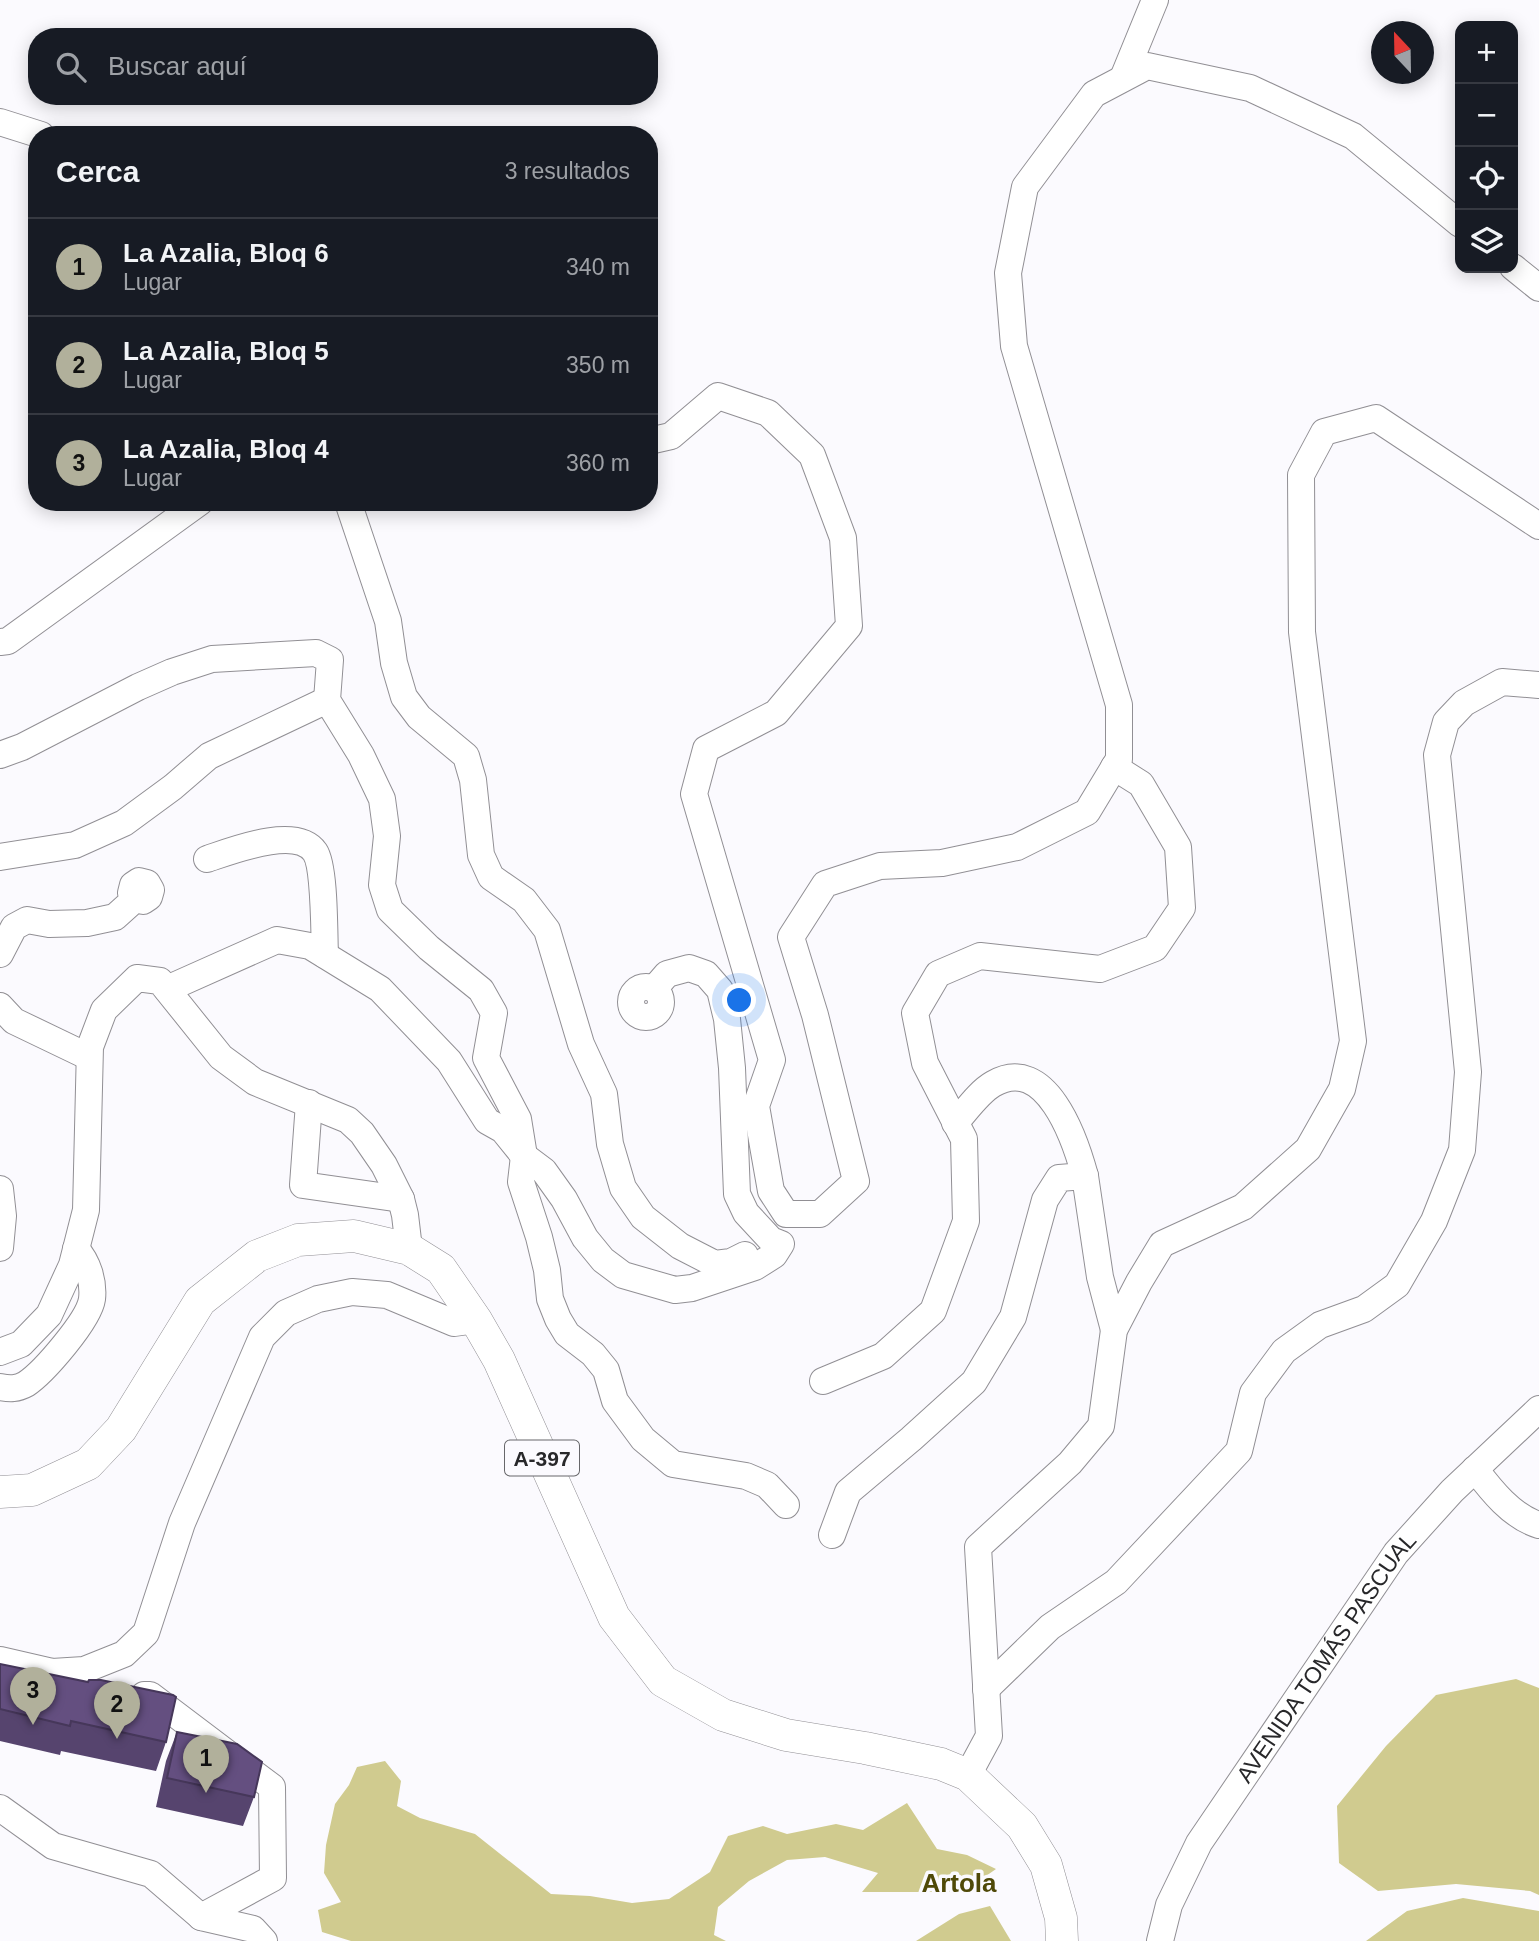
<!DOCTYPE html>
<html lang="es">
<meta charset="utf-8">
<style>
body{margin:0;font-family:Arial,sans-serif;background:#20242c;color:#f1f3f6}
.controls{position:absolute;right:21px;top:21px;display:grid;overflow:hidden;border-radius:14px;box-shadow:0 4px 18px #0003}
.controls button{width:63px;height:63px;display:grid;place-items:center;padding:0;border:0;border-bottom:2px solid #363941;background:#171b24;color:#f1f3f6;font:35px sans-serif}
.compass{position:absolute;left:1371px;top:21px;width:63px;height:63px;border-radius:50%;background:#171b24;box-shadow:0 4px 18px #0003;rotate:338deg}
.you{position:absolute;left:740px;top:1001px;width:24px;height:24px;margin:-18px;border:5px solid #fff;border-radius:50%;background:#1a73e8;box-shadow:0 0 0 10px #1a73e833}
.badge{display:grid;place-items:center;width:46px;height:46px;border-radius:50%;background:#b1b09b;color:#111;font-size:23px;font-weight:700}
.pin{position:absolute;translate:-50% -58px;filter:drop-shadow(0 2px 4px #0008)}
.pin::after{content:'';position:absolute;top:37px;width:24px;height:21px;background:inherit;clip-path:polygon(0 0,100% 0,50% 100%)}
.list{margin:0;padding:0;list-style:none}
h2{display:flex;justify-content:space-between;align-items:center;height:91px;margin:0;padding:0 28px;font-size:30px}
h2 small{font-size:23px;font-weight:400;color:#9ea1a6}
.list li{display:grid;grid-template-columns:46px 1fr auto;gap:21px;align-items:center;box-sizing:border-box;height:98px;padding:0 28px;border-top:2px solid #363941}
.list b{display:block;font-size:26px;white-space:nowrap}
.list p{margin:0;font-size:23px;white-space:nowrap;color:#9ea1a6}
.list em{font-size:23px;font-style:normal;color:#9ea1a6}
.icon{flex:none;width:38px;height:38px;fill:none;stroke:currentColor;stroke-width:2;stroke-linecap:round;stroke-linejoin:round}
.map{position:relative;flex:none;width:1539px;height:1941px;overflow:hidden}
.search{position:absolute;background:#171b24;box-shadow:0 4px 18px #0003;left:28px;top:28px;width:630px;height:77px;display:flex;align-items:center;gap:18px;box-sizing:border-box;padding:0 24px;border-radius:28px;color:#9ea1a6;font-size:26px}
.panel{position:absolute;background:#171b24;box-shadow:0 4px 18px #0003;left:28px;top:126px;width:630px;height:385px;border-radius:28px}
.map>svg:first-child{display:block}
.green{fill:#d0cb8f}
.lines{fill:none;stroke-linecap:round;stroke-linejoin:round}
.minor-casing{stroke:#918f94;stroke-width:28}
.major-casing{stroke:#918f94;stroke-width:33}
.minor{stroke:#fff;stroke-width:26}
.major{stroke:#fff;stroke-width:32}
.wall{fill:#56446e}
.building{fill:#644f80;stroke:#46375a;stroke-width:2}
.labels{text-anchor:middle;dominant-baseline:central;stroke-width:7;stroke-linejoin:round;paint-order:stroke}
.shield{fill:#fbfafe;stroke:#67676a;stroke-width:2}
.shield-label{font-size:21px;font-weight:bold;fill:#28282a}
.street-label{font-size:23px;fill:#28282a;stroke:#fbfafe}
.quarter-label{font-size:26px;font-weight:bold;fill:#4f4908;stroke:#fbfafe}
</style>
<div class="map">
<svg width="1539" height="1941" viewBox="0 0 1539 1941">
<rect width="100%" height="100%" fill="#fbfafe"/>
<path class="green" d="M 1516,1679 L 1539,1688 L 1539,1895 L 1530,1891 L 1456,1884 L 1378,1891 L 1339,1863 L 1337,1806 L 1386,1746 L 1436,1695 Z
M 385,1761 L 401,1781 L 397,1806 L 420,1818 L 475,1834 L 551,1894 L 590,1896 L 632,1903 L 669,1899 L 710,1872 L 728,1836 L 763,1826 L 787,1834 L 836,1824 L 863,1830 L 907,1803 L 937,1849 L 967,1855 L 996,1869 L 963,1892 L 862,1892 L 878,1873 L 825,1857 L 787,1860 L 749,1881 L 718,1907 L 714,1935 L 726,1941 L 351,1941 L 322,1932 L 318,1910 L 341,1902 L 324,1873 L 326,1845 L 335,1804 L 349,1785 L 357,1767 Z
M 1463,1898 L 1539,1911 L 1539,1941 L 1366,1941 L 1407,1911 Z
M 990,1906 L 1011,1941 L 916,1941 L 959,1914 Z"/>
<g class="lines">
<defs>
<g id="minor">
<path d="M 1123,78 L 1155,0"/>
<path d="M 0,122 L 41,135"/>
<path d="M 1513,267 L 1539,288"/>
<path d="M 649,441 L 671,436 L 718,396 L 768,413 L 812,455 L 843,538 L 849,626 L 776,713 L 706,749 L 694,794 L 772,1060 L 756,1106 L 771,1191 L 786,1214 L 820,1214 L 856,1181 L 815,1015 L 791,937 L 825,884 L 880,866 L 942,863 L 1017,847 L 1087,812 L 1119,759 L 1119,705 L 1014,346 L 1008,273 L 1025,187 L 1094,94 L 1147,66 L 1250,88 L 1353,136 L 1460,224"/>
<path d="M 348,502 L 388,621 L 394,663 L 404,697 L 419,717 L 466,756 L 473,780 L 481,855 L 491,877 L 524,900 L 547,930 L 581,1044 L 604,1094 L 610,1144 L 623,1188 L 643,1217 L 680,1246 L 715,1264 L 731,1262 L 745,1255"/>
<path d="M 0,642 L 8,641 L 200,502"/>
<path d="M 0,755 L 22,747 L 138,687 L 172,672 L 212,659 L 316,653 L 330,660 L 327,700 L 361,755 L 382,799 L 387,836 L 382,885 L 390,910 L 429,948 L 481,990 L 494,1013 L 486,1058 L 518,1119 L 524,1156 L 521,1182 L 539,1237 L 547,1270 L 550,1299 L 558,1319 L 567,1334 L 593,1354 L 606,1370 L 615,1401 L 643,1439 L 673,1464 L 746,1476 L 767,1485 L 786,1505"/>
<path d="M 0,857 L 75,845 L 124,823 L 173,787 L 209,756 L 327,700"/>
<path d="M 207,859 C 231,851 296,825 315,852 C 325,867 324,934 325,955"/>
<path d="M 0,954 L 14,927 L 27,920 L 49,924 L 87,923 L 115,917 L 135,899 L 143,901 L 149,897 L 151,890 L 147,883 L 139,881 L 133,885 L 131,893 L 135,899"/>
<circle cx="646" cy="1002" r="15"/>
<path d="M 167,989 L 277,940 L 310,946 L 380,989 L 449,1061 L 487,1121 L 503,1130 L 524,1156 L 544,1171 L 564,1199 L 585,1238 L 603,1260 L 623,1275 L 675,1290 L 692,1288 L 755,1267 L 774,1255 L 781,1244 L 771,1240 L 746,1213 L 737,1194 L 732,1068 L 727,1019 L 720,990 L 706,974 L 689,968 L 667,974 L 654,989"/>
<path d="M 0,1006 L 14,1021 L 89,1057"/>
<path d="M 309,1103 L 303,1185 L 401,1199"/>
<path d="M 955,1123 C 966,1111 979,1092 993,1084 C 1046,1053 1075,1139 1085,1176"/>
<path d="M 0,1189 L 3,1216 L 0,1248"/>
<path d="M 0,1352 L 21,1344 L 49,1315 L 72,1265 L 86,1210 L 90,1047 L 104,1010 L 137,978 L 160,981 L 221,1057 L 255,1082 L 348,1120 L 362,1133 L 384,1165 L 401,1199 L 405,1215 L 409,1249"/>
<path d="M 823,1381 L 883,1356 L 933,1311 L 966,1221 L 964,1139 L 925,1063 L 915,1013 L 938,974 L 980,956 L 1100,969 L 1155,948 L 1182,908 L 1178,847 L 1141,784 L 1114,767"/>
<path d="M 0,1387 C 10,1389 17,1389 26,1384 C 44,1372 89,1320 92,1299 C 94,1282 88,1262 76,1249"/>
<path d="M 1475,1469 C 1491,1490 1512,1517 1539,1525"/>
<path d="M 832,1535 L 848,1492 L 911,1439 L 974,1382 L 1013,1317 L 1045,1200 L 1059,1178 L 1085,1176 L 1100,1277 L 1114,1330"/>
<path d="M 0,1660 L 52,1672 L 84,1670 L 124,1654 L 146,1633 L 182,1523 L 262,1337 L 286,1313 L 318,1299 L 352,1292 L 387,1295 L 454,1323 L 476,1320"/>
<path d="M 986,1689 L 1050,1627 L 1116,1582 L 1239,1451 L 1253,1393 L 1284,1351 L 1320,1325 L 1364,1309 L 1397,1285 L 1434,1221 L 1462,1150 L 1468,1072 L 1437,755 L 1446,722 L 1464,703 L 1502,682 L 1539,685"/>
<path d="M 968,1775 L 989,1736 L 978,1547 L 1070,1463 L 1101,1426 L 1114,1330 L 1139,1282 L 1162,1244 L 1243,1207 L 1308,1149 L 1342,1089 L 1353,1041 L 1302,632 L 1301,475 L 1324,432 L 1376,418 L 1539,526"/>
<path d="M 0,1808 L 53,1846 L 151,1874 L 201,1917 L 273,1878 L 272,1787 L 150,1695 L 144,1695"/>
<path d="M 201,1917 L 253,1929 L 264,1941"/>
<path id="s1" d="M 1160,1941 L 1169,1905 L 1199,1843 L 1396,1553 L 1452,1491 L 1539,1409"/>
</g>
<path id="major" d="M 0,1492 L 32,1490 L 88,1464 L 121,1429 L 200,1301 L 257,1256 L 298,1240 L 354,1236 L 409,1249 L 441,1269 L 476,1320 L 499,1360 L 614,1617 L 663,1681 L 723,1715 L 786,1735 L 865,1748 L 941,1764 L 968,1775 L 1022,1826 L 1046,1865 L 1061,1918 L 1062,1941"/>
</defs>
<use href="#minor" class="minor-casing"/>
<use href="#major" class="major-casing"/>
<use href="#minor" class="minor"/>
<use href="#major" class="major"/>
</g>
<path class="wall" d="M 0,1664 L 88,1682 L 166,1742 L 156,1771 L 61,1751 L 60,1755 L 0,1741 Z
M 177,1732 L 254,1797 L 243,1826 L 156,1807 L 166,1761 Z"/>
<path class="building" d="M 0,1664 L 88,1682 L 89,1680 L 101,1680 L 173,1695 L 176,1697 L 166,1742 L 71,1721 L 70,1726 L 0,1709 Z
M 177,1732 L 237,1744 L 262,1762 L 254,1797 L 167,1778 Z"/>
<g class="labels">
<rect class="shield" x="505" y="1440.5" width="74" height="35" rx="5"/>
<g class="shield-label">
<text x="542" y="1458">A-397</text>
</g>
<g class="street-label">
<text stroke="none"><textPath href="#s1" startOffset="331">AVENIDA TOMÁS PASCUAL</textPath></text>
</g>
<g class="quarter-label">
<text x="959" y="1883">Artola</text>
</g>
</g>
</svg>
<div class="controls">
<button>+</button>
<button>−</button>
<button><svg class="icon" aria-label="locate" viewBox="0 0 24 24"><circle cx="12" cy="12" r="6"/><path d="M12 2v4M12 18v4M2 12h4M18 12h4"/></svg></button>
<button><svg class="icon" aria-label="layers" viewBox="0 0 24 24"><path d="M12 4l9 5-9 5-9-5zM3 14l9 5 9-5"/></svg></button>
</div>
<svg class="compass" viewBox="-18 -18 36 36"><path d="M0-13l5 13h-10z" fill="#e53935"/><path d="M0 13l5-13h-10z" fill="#9ea1a6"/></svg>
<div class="you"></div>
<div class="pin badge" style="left:206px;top:1793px">1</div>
<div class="pin badge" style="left:117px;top:1739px">2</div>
<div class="pin badge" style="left:33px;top:1725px">3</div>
<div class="search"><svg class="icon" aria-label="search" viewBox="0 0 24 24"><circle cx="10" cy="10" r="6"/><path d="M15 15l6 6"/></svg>Buscar aquí</div>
<section class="panel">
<h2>Cerca<small>3 resultados</small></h2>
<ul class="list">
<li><span class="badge">1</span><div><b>La Azalia, Bloq 6</b><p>Lugar</p></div><em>340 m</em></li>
<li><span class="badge">2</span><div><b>La Azalia, Bloq 5</b><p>Lugar</p></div><em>350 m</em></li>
<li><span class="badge">3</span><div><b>La Azalia, Bloq 4</b><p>Lugar</p></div><em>360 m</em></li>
</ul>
</section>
</div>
